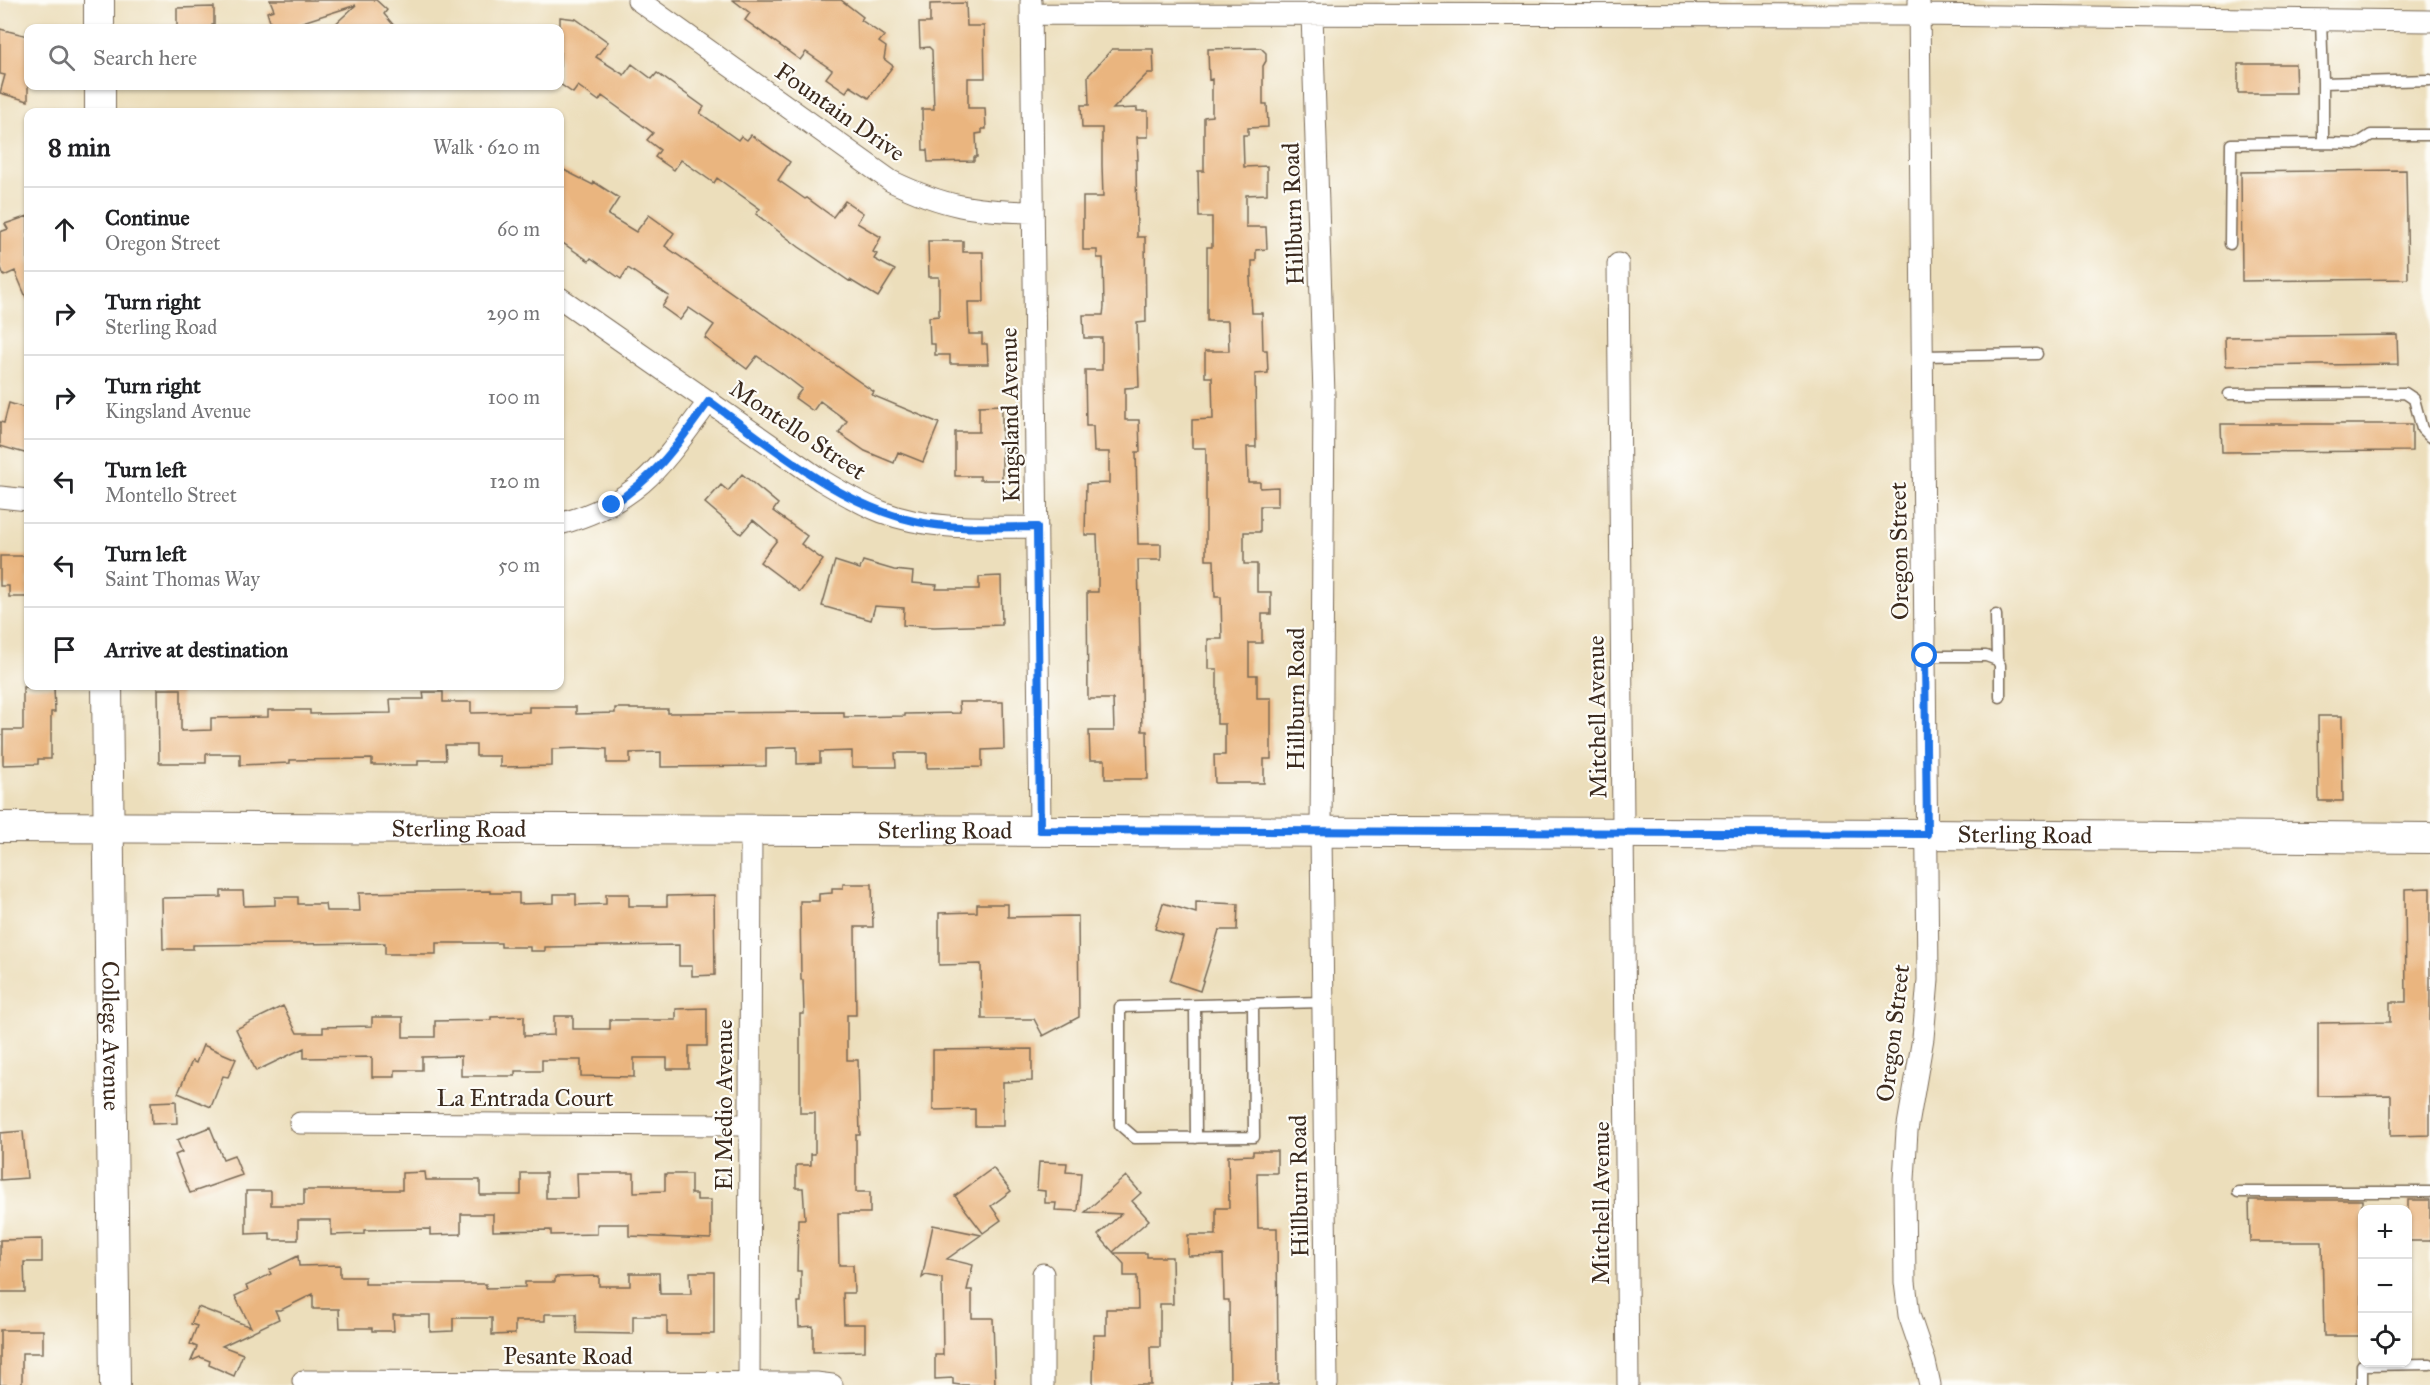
<!DOCTYPE html>
<meta charset="utf-8">
<style>
body{margin:0;font-family:"IM FELL Great Primer",serif;background:#f6f6f6;color:#202124}
.controls{position:absolute;right:18px;bottom:18px;display:grid;overflow:hidden;border-radius:12px;box-shadow:0 2px 4px #0004}
.controls button{width:54px;height:54px;display:grid;place-items:center;padding:0;border:0;border-bottom:2px solid #e0e0e0;background:#fff;color:#202124;font:30px sans-serif}
.stop{position:absolute;width:18px;height:18px;margin:-14px;border:4px solid #1a73e8;border-radius:50%;background:#fff}
.stop.end{background:#1a73e8;border-color:#fff;box-shadow:0 2px 6px #0008}
.list{margin:0;padding:0;list-style:none}
h2{display:flex;justify-content:space-between;align-items:center;height:78px;margin:0;padding:0 24px;font-size:26px}
h2 small{font-size:20px;font-weight:400;color:#757577}
.list li{display:grid;grid-template-columns:39px 1fr auto;gap:18px;align-items:center;box-sizing:border-box;height:84px;padding:0 24px;border-top:2px solid #e0e0e0}
.list b{display:block;font-size:22px;white-space:nowrap}
.list p{margin:0;font-size:20px;white-space:nowrap;color:#757577}
.list em{font-size:20px;font-style:normal;color:#757577}
.icon{flex:none;width:33px;height:33px;fill:none;stroke:currentColor;stroke-width:2;stroke-linecap:round;stroke-linejoin:round}
.map{position:relative;flex:none;width:2430px;height:1385px;overflow:hidden}
.search{position:absolute;background:#fff;box-shadow:0 2px 4px #0004;left:24px;top:24px;width:540px;height:66px;display:flex;align-items:center;gap:15px;box-sizing:border-box;padding:0 21px;border-radius:12px;color:#757577;font-size:22px}
.panel{position:absolute;background:#fff;box-shadow:0 2px 4px #0004;left:24px;top:108px;width:540px;height:582px;border-radius:12px}
.map>svg:first-child{display:block}
.building{fill:#eab57f}
.lines{fill:none;stroke-linecap:round;stroke-linejoin:round}
.lane-casing{stroke:#796955;stroke-width:13}
.street-casing{stroke:#796955;stroke-width:23}
.secondary-casing{stroke:#796955;stroke-width:32}
.lane{stroke:#fff;stroke-width:10}
.street{stroke:#fff;stroke-width:21}
.secondary{stroke:#fff;stroke-width:30}
.route{stroke:#1a73e8;stroke-width:8}
.labels{text-anchor:middle;dominant-baseline:central;stroke-width:4.5;stroke-linejoin:round;paint-order:stroke}
.street-label{font-size:24px;fill:#3b2a1e;stroke:#fdfcf7}
</style>
<div class="map">
<svg width="2430" height="1385" viewBox="0 0 2430 1385">
<rect width="100%" height="100%" fill="#fdfcf7"/>
<filter id="ink" filterUnits="userSpaceOnUse"><feTurbulence type="fractalNoise" baseFrequency=".0167" numOctaves="2"/><feDisplacementMap in="SourceGraphic" scale="12" xChannelSelector="R" yChannelSelector="G"/><feConvolveMatrix kernelMatrix="1 2 1 2 8 2 1 2 1" color-interpolation-filters="sRGB"/></filter>
<filter id="wash" filterUnits="userSpaceOnUse"><feTurbulence type="fractalNoise" baseFrequency=".008" numOctaves="4" result="noise"/><feDisplacementMap in="SourceGraphic" scale="24" xChannelSelector="R" yChannelSelector="G"/><feGaussianBlur stdDeviation="1.35" result="paint"/><feColorMatrix in="noise" values="0 0 0 0 0 0 0 0 0 0 0 0 0 0 0 0 0 1.4 0 .05"/><feComposite in="paint" operator="in"/></filter>
<g filter="url(#wash)">
<rect width="100%" height="100%" fill="#ecdebb"/>
<g id="blocks">
<path class="building" d="M 270,0 L 376,0 L 387,10 L 384,14 L 396,28 L 331,28 L 356,5 L 284,28 L 272,28 L 267,12 L 274,10 Z
M 733,0 L 841,0 L 863,17 L 861,20 L 884,36 L 879,42 L 886,47 L 884,59 L 893,66 L 869,98 L 850,86 L 846,92 L 826,78 L 832,70 L 806,52 L 800,60 L 745,20 L 750,13 Z
M 966,3 L 967,26 L 984,26 L 985,78 L 968,78 L 968,108 L 985,108 L 986,129 L 982,129 L 982,133 L 976,134 L 977,157 L 974,157 L 974,161 L 928,162 L 927,150 L 923,150 L 922,109 L 934,109 L 932,50 L 929,47 L 920,48 L 919,23 L 930,23 L 930,4 Z
M 214,7 L 214,25 L 212,25 L 212,28 L 177,28 L 177,8 Z
M 560,17 L 576,19 L 608,42 L 596,57 L 624,75 L 632,64 L 652,79 L 657,73 L 704,107 L 700,113 L 738,140 L 741,136 L 747,140 L 751,135 L 790,162 L 778,180 L 805,199 L 807,198 L 833,217 L 845,201 L 863,213 L 857,223 L 881,237 L 873,252 L 877,254 L 874,259 L 895,270 L 878,297 L 850,280 L 849,281 L 799,247 L 756,214 L 760,209 L 717,178 L 714,183 L 681,160 L 674,170 L 655,157 L 660,150 L 647,140 L 653,133 L 602,96 L 599,101 L 578,86 L 573,93 L 560,84 Z
M 0,29 L 28,36 L 28,101 L 0,93 L 5,75 L 0,74 Z
M 1261,48 L 1266,53 L 1266,61 L 1263,66 L 1263,104 L 1267,104 L 1268,127 L 1248,128 L 1248,135 L 1243,135 L 1244,167 L 1267,166 L 1267,194 L 1246,195 L 1246,227 L 1266,227 L 1267,249 L 1256,250 L 1256,261 L 1252,261 L 1252,277 L 1250,277 L 1252,313 L 1262,313 L 1263,350 L 1267,350 L 1268,373 L 1255,374 L 1256,447 L 1247,447 L 1248,482 L 1260,482 L 1260,488 L 1278,487 L 1278,506 L 1260,506 L 1260,532 L 1244,532 L 1244,564 L 1257,564 L 1257,592 L 1271,592 L 1271,614 L 1262,614 L 1262,643 L 1249,643 L 1249,675 L 1257,675 L 1257,698 L 1271,698 L 1271,759 L 1264,759 L 1264,783 L 1215,783 L 1214,755 L 1225,755 L 1225,724 L 1217,724 L 1217,669 L 1208,669 L 1208,639 L 1222,639 L 1221,597 L 1215,597 L 1214,560 L 1206,560 L 1206,448 L 1192,448 L 1192,420 L 1213,419 L 1212,377 L 1205,377 L 1205,351 L 1229,351 L 1228,321 L 1207,321 L 1207,247 L 1212,247 L 1212,217 L 1199,217 L 1198,171 L 1204,171 L 1204,117 L 1212,116 L 1212,79 L 1209,80 L 1208,49 Z
M 1112,49 L 1153,49 L 1154,73 L 1148,73 L 1113,109 L 1137,108 L 1137,111 L 1148,111 L 1148,137 L 1137,137 L 1138,160 L 1136,160 L 1137,237 L 1145,237 L 1146,322 L 1137,323 L 1139,387 L 1125,388 L 1125,420 L 1139,420 L 1140,452 L 1136,452 L 1138,544 L 1161,544 L 1161,560 L 1138,560 L 1142,731 L 1147,731 L 1148,779 L 1105,779 L 1105,760 L 1090,760 L 1089,731 L 1114,731 L 1113,699 L 1088,699 L 1087,592 L 1098,592 L 1098,561 L 1097,535 L 1085,535 L 1086,484 L 1109,483 L 1109,452 L 1094,452 L 1093,426 L 1086,426 L 1085,370 L 1102,370 L 1102,338 L 1084,338 L 1083,315 L 1103,315 L 1104,307 L 1103,258 L 1097,258 L 1097,250 L 1083,250 L 1083,197 L 1103,197 L 1102,165 L 1102,128 L 1082,128 L 1081,105 L 1089,105 L 1088,76 Z
M 2238,64 L 2295,64 L 2296,93 L 2238,93 Z
M 560,168 L 593,185 L 594,182 L 619,198 L 608,215 L 636,232 L 649,215 L 674,233 L 665,246 L 874,392 L 872,395 L 939,423 L 923,462 L 898,452 L 894,463 L 865,451 L 839,433 L 847,421 L 820,401 L 813,411 L 795,398 L 802,389 L 784,375 L 757,356 L 747,369 L 705,338 L 714,325 L 689,308 L 680,320 L 662,307 L 669,296 L 628,268 L 621,279 L 591,258 L 589,261 L 560,241 Z
M 2406,170 L 2408,279 L 2242,281 L 2241,172 Z
M 28,216 L 28,302 L 15,271 L 4,276 L 0,265 L 0,232 L 8,229 L 5,224 Z
M 928,241 L 963,241 L 963,252 L 983,252 L 984,302 L 968,302 L 969,334 L 982,334 L 982,344 L 987,344 L 988,364 L 950,364 L 950,355 L 935,355 L 935,344 L 930,344 L 929,317 L 939,316 L 939,277 L 929,277 Z
M 2397,335 L 2398,364 L 2226,366 L 2225,337 Z
M 9,403 L 28,409 L 28,454 L 0,446 L 0,422 L 4,423 Z
M 1002,405 L 1002,480 L 980,480 L 980,476 L 955,476 L 955,432 L 979,432 L 979,406 Z
M 2221,424 L 2412,424 L 2412,451 L 2222,452 Z
M 742,474 L 778,504 L 773,511 L 807,536 L 801,544 L 823,560 L 800,592 L 760,562 L 777,540 L 753,520 L 741,534 L 705,503 L 721,485 L 728,491 Z
M 0,556 L 28,556 L 28,597 L 9,597 L 9,586 L 0,586 Z
M 835,561 L 860,569 L 863,561 L 894,570 L 913,572 L 912,583 L 937,585 L 936,589 L 979,589 L 979,577 L 1001,576 L 1002,625 L 934,627 L 903,625 L 904,608 L 875,606 L 871,620 L 822,606 Z
M 23,687 L 54,687 L 55,712 L 51,712 L 51,759 L 38,759 L 38,764 L 3,765 L 3,730 L 23,730 Z
M 158,689 L 181,689 L 181,731 L 211,730 L 211,718 L 268,717 L 268,710 L 310,710 L 310,714 L 391,713 L 390,699 L 424,699 L 423,692 L 443,692 L 443,702 L 471,702 L 471,713 L 529,712 L 529,707 L 576,707 L 576,714 L 615,713 L 615,708 L 630,708 L 630,709 L 668,709 L 668,713 L 844,712 L 844,717 L 905,716 L 905,714 L 960,713 L 959,702 L 1003,702 L 1004,749 L 982,750 L 982,767 L 927,768 L 927,753 L 895,753 L 896,767 L 852,767 L 852,751 L 820,752 L 820,763 L 797,764 L 797,747 L 766,748 L 766,766 L 661,767 L 661,752 L 630,753 L 630,763 L 607,763 L 607,749 L 583,748 L 552,749 L 552,766 L 500,767 L 500,756 L 476,756 L 476,745 L 445,745 L 446,760 L 418,760 L 418,765 L 372,765 L 372,759 L 290,760 L 290,763 L 240,765 L 240,754 L 206,754 L 206,763 L 159,763 Z
M 2318,716 L 2342,716 L 2343,801 L 2319,801 Z
M 843,884 L 872,884 L 873,927 L 855,927 L 856,1015 L 847,1015 L 847,1060 L 858,1060 L 860,1135 L 856,1135 L 856,1192 L 870,1192 L 870,1213 L 838,1213 L 839,1265 L 853,1265 L 854,1293 L 843,1293 L 844,1324 L 865,1324 L 865,1351 L 813,1352 L 813,1326 L 799,1327 L 798,1302 L 801,1302 L 801,1271 L 797,1271 L 798,1219 L 805,1219 L 803,1188 L 796,1188 L 796,1165 L 811,1165 L 811,1154 L 815,1154 L 815,1113 L 800,1113 L 800,1014 L 804,1014 L 803,980 L 801,980 L 800,901 L 819,901 L 819,894 L 832,893 L 832,888 L 843,888 Z
M 2430,888 L 2430,1135 L 2391,1136 L 2391,1095 L 2318,1096 L 2318,1023 L 2390,1022 L 2390,1002 L 2406,1002 L 2405,889 Z
M 221,891 L 243,891 L 244,906 L 275,905 L 275,897 L 298,897 L 298,904 L 325,904 L 326,911 L 360,911 L 359,893 L 490,891 L 490,893 L 519,893 L 519,904 L 554,903 L 554,894 L 576,894 L 576,905 L 606,904 L 606,894 L 629,894 L 629,906 L 667,906 L 667,896 L 714,895 L 715,975 L 692,976 L 692,966 L 679,966 L 679,945 L 545,947 L 545,951 L 530,951 L 530,947 L 501,947 L 501,943 L 436,943 L 436,954 L 385,954 L 385,943 L 193,945 L 193,949 L 163,949 L 162,898 L 221,897 Z
M 1196,902 L 1238,904 L 1237,930 L 1219,930 L 1200,991 L 1170,981 L 1183,937 L 1155,929 L 1163,903 L 1196,913 Z
M 977,904 L 1008,904 L 1008,917 L 1078,916 L 1079,1017 L 1043,1036 L 1034,1019 L 982,1019 L 981,964 L 939,965 L 939,913 L 977,912 Z
M 283,1006 L 297,1033 L 323,1033 L 323,1027 L 372,1026 L 372,1017 L 403,1017 L 403,1037 L 435,1037 L 435,1021 L 491,1020 L 491,1017 L 524,1016 L 524,1036 L 554,1035 L 554,1016 L 573,1016 L 573,1029 L 610,1029 L 610,1020 L 676,1020 L 676,1009 L 707,1008 L 707,1046 L 689,1046 L 689,1069 L 667,1069 L 667,1058 L 634,1058 L 634,1077 L 581,1076 L 581,1060 L 542,1060 L 542,1071 L 515,1071 L 515,1076 L 461,1076 L 461,1056 L 422,1057 L 422,1070 L 395,1070 L 395,1077 L 372,1077 L 372,1057 L 304,1058 L 304,1048 L 256,1071 L 236,1029 Z
M 203,1045 L 236,1059 L 228,1077 L 223,1076 L 211,1107 L 178,1093 L 192,1061 L 196,1063 Z
M 1032,1049 L 1032,1081 L 1003,1082 L 1003,1126 L 975,1126 L 975,1109 L 933,1110 L 933,1050 Z
M 176,1101 L 177,1123 L 152,1124 L 151,1102 Z
M 210,1127 L 223,1159 L 234,1155 L 242,1175 L 190,1193 L 175,1155 L 182,1152 L 177,1140 Z
M 23,1131 L 27,1178 L 0,1180 L 0,1133 Z
M 1253,1151 L 1277,1151 L 1277,1173 L 1257,1173 L 1258,1228 L 1277,1228 L 1278,1385 L 1230,1385 L 1229,1300 L 1224,1300 L 1223,1255 L 1188,1256 L 1188,1235 L 1216,1235 L 1216,1208 L 1229,1208 L 1228,1156 L 1253,1155 Z
M 1039,1162 L 1067,1163 L 1066,1172 L 1081,1173 L 1078,1211 L 1055,1210 L 1056,1203 L 1045,1203 L 1045,1191 L 1037,1190 Z
M 993,1168 L 1011,1191 L 991,1206 L 1001,1220 L 983,1233 L 955,1196 Z
M 425,1172 L 426,1180 L 480,1180 L 480,1195 L 521,1195 L 521,1173 L 546,1173 L 546,1198 L 578,1198 L 577,1173 L 634,1173 L 634,1192 L 665,1191 L 665,1174 L 691,1174 L 691,1194 L 697,1194 L 697,1200 L 711,1200 L 711,1239 L 629,1236 L 629,1224 L 597,1224 L 597,1234 L 551,1235 L 551,1230 L 493,1231 L 493,1214 L 461,1214 L 461,1234 L 430,1235 L 430,1229 L 364,1230 L 364,1234 L 331,1235 L 331,1220 L 298,1220 L 298,1240 L 270,1240 L 270,1233 L 246,1234 L 246,1191 L 271,1191 L 271,1205 L 304,1205 L 304,1190 L 402,1190 L 402,1173 Z
M 1126,1176 L 1141,1193 L 1132,1201 L 1149,1220 L 1113,1252 L 1098,1235 L 1121,1214 L 1085,1212 Z
M 2249,1200 L 2362,1200 L 2362,1336 L 2324,1336 L 2322,1242 L 2250,1242 Z
M 2408,1200 L 2430,1200 L 2430,1241 L 2408,1241 Z
M 933,1225 L 981,1235 L 947,1259 L 973,1265 L 967,1290 L 972,1290 L 972,1318 L 993,1318 L 995,1385 L 960,1385 L 953,1384 L 953,1378 L 935,1379 L 935,1355 L 943,1355 L 942,1278 L 926,1275 L 922,1278 Z
M 42,1239 L 42,1262 L 24,1262 L 25,1292 L 0,1292 L 0,1240 Z
M 1114,1253 L 1147,1253 L 1147,1257 L 1172,1257 L 1173,1304 L 1160,1304 L 1160,1347 L 1150,1347 L 1151,1385 L 1093,1385 L 1094,1335 L 1106,1335 L 1106,1309 L 1138,1309 L 1137,1276 L 1124,1276 L 1124,1264 Z
M 298,1256 L 299,1266 L 340,1265 L 340,1277 L 365,1277 L 365,1284 L 486,1284 L 486,1288 L 525,1287 L 525,1282 L 555,1282 L 555,1277 L 599,1276 L 599,1286 L 630,1286 L 630,1273 L 659,1273 L 660,1294 L 691,1294 L 690,1272 L 714,1272 L 714,1334 L 667,1334 L 667,1316 L 633,1316 L 633,1334 L 577,1333 L 576,1314 L 545,1314 L 545,1321 L 515,1321 L 515,1334 L 492,1335 L 492,1318 L 453,1318 L 453,1331 L 430,1332 L 430,1315 L 393,1315 L 394,1331 L 372,1331 L 372,1328 L 340,1328 L 339,1309 L 313,1309 L 313,1294 L 281,1310 L 275,1310 L 279,1319 L 222,1346 L 243,1354 L 234,1376 L 209,1365 L 210,1361 L 200,1357 L 191,1361 L 197,1347 L 190,1344 L 197,1326 L 191,1324 L 198,1307 L 251,1327 L 235,1296 L 248,1290 L 246,1286 L 271,1274 L 269,1270 Z
M 0,1330 L 43,1330 L 43,1353 L 22,1353 L 22,1385 L 0,1385 Z"/>
</g>
</g>
<g filter="url(#ink)">
<use href="#blocks" fill-opacity="0" stroke="#796955" stroke-width="1.5"/>
<g class="lines">
<defs>
<path id="lane" d="M 2321,19 L 2323,83
M 2323,143 L 2357,144 L 2371,135 L 2430,135
M 2230,244 L 2231,144 L 2323,143 L 2323,83 L 2430,80
M 1922,356 L 2037,354
M 2229,394 L 2405,393 L 2414,399 L 2422,429 L 2430,437
M 1996,615 L 1997,660
M 1925,656 L 1986,656 L 1997,660 L 2000,665 L 2000,697
M 1253,1005 L 1254,1137 L 1135,1138 L 1120,1125 L 1120,1007 L 1323,1002
M 1195,1006 L 1196,1138
M 2238,1192 L 2430,1192
M 2362,1385 L 2362,1365 L 2430,1364"/>
<path id="street" d="M 638,0 L 891,181 C 945,207 974,211 1033,212
M 1919,0 L 1928,980 L 1923,1038 L 1907,1131 L 1904,1179 L 1905,1282 L 1909,1315 L 1925,1362 L 1930,1385
M 1031,1 L 1040,830
M 1031,14 L 1919,15 L 2430,21
M 1312,14 L 1324,395 L 1321,831 L 1327,1385
M 1618,264 L 1628,1385
M 560,298 L 821,480 C 841,492 861,504 882,512 C 931,531 985,527 1037,527
M 0,497 L 28,500
M 560,524 C 641,501 661,466 709,401
M 300,1123 L 750,1125
M 303,1381 L 816,1383 L 832,1385
M 749,1382 L 751,829
M 1043,1385 L 1043,1274"/>
<g id="secondary">
<path d="M 99,0 L 99,28"/>
<path d="M 100,86 L 100,112"/>
<path id="s1" d="M 107,686 L 115,1385"/>
<path id="s2" d="M 0,827 L 1927,834 L 2430,838"/>
</g>
</defs>
<use href="#lane" class="lane-casing"/>
<use href="#street" class="street-casing"/>
<use href="#secondary" class="secondary-casing"/>
<use href="#lane" class="lane"/>
<use href="#street" class="street"/>
<use href="#secondary" class="secondary"/>
</g>
</g>
<g class="lines" filter="url(#ink)">
<path class="route" d="M 612,505 C 659,474 677,445 709,401 C 773,447 838,505 918,522 C 956,530 997,527 1037,527 L 1040,830 L 1927,834 L 1925,656"/>
</g>
<g class="labels">
<g class="street-label">
<text transform="translate(840 112) rotate(35)">Fountain Drive</text>
<text transform="translate(1293 214) rotate(-92)">Hillburn Road</text>
<text transform="translate(1010 415) rotate(-91)">Kingsland Avenue</text>
<text transform="translate(798 430) rotate(34)">Montello Street</text>
<text transform="translate(1899 551) rotate(-91)">Oregon Street</text>
<text transform="translate(1296 699) rotate(-90)">Hillburn Road</text>
<text transform="translate(1597 717) rotate(-91)">Mitchell Avenue</text>
<text stroke="none"><textPath href="#s2" startOffset="459">Sterling Road</textPath></text>
<text stroke="none"><textPath href="#s2" startOffset="945">Sterling Road</textPath></text>
<text stroke="none"><textPath href="#s2" startOffset="2025">Sterling Road</textPath></text>
<text transform="translate(1893 1033) rotate(-83)">Oregon Street</text>
<text stroke="none"><textPath href="#s1" startOffset="350">College Avenue</textPath></text>
<text x="525" y="1098">La Entrada Court</text>
<text transform="translate(724 1105) rotate(-90)">El Medio Avenue</text>
<text transform="translate(1299 1186) rotate(-91)">Hillburn Road</text>
<text transform="translate(1601 1203) rotate(-90)">Mitchell Avenue</text>
<text x="568" y="1356">Pesante Road</text>
</g>
</g>
</svg>
<div class="controls">
<button>+</button>
<button>−</button>
<button><svg class="icon" aria-label="locate" viewBox="0 0 24 24"><circle cx="12" cy="12" r="6"/><path d="M12 2v4M12 18v4M2 12h4M18 12h4"/></svg></button>
</div>
<div class="stop" style="left:1925px;top:656px"></div>
<div class="stop end" style="left:612px;top:505px"></div>
<div class="search"><svg class="icon" aria-label="search" viewBox="0 0 24 24"><circle cx="10" cy="10" r="6"/><path d="M15 15l6 6"/></svg>Search here</div>
<section class="panel">
<h2>8 min<small>Walk · 620 m</small></h2>
<ul class="list">
<li><svg class="icon" aria-label="ahead" viewBox="0 0 24 24"><path d="M12 20V5M6 11l6-6 6 6"/></svg><div><b>Continue</b><p>Oregon Street</p></div><em>60 m</em></li>
<li><svg class="icon" aria-label="right" viewBox="0 0 24 24"><path d="M7 20v-9h11M14 6l5 5-5 5"/></svg><div><b>Turn right</b><p>Sterling Road</p></div><em>290 m</em></li>
<li><svg class="icon" aria-label="right" viewBox="0 0 24 24"><path d="M7 20v-9h11M14 6l5 5-5 5"/></svg><div><b>Turn right</b><p>Kingsland Avenue</p></div><em>100 m</em></li>
<li><svg class="icon" aria-label="left" viewBox="0 0 24 24"><path d="M17 20v-9H6M10 6l-5 5 5 5"/></svg><div><b>Turn left</b><p>Montello Street</p></div><em>120 m</em></li>
<li><svg class="icon" aria-label="left" viewBox="0 0 24 24"><path d="M17 20v-9H6M10 6l-5 5 5 5"/></svg><div><b>Turn left</b><p>Saint Thomas Way</p></div><em>50 m</em></li>
<li><svg class="icon" aria-label="arrive" viewBox="0 0 24 24"><path d="M6 21V4h12l-3 4 3 4H6"/></svg><div><b>Arrive at destination</b></div></li>
</ul>
</section>
</div>
